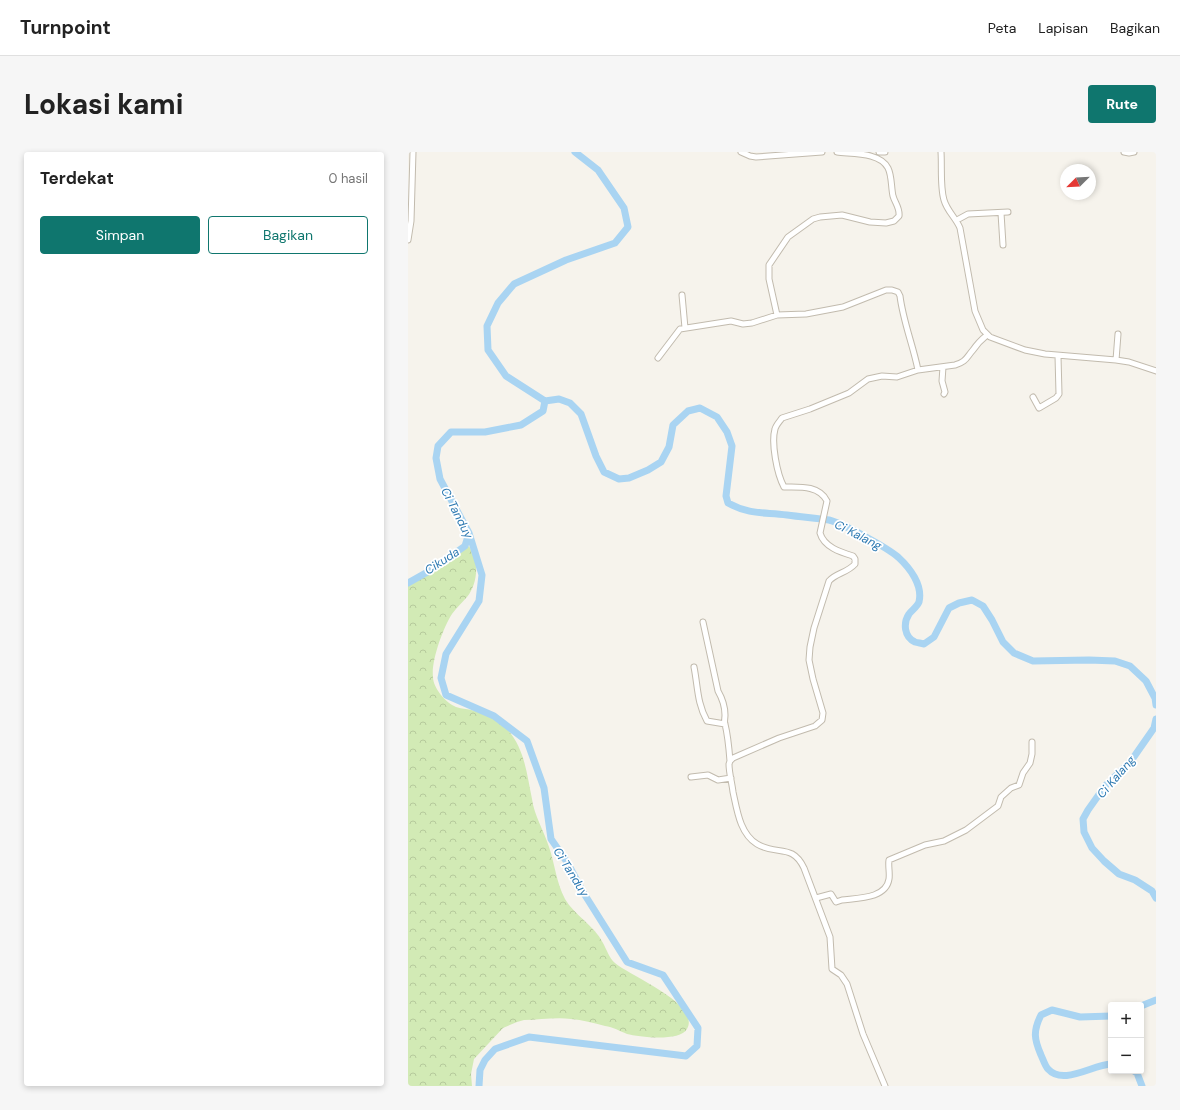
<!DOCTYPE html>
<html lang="id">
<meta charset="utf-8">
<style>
body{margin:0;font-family:"DM Sans",sans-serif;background:#f6f6f6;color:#222}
.controls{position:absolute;right:12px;bottom:12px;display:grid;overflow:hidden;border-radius:4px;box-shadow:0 2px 6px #0003}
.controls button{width:36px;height:36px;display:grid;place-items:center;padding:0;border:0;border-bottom:1px solid #e0e0e0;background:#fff;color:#222;font:20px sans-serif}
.compass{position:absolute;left:652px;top:12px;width:36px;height:36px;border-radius:50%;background:#fff;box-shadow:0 2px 6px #0003;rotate:246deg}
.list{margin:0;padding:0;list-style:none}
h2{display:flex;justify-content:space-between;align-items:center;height:52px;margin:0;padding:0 16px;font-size:17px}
h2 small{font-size:13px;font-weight:400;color:#767676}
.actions{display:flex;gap:8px;padding:12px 16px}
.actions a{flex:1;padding:9px 0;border:1px solid #0f766e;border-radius:4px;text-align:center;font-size:14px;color:#0f766e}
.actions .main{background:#0f766e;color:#fff}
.map{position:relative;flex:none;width:748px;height:934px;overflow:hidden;border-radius:4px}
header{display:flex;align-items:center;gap:24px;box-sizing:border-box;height:56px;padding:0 20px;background:#fff;border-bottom:1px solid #e0e0e0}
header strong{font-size:19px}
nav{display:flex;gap:22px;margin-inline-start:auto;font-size:14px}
.intro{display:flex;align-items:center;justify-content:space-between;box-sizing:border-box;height:96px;padding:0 24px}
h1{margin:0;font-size:28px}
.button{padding:10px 18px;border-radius:4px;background:#0f766e;color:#fff;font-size:14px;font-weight:700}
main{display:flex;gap:24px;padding:0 24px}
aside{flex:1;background:#fff;border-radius:4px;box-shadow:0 2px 6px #0003}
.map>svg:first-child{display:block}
.forest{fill:url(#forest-crowns)}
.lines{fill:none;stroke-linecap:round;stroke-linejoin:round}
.river{stroke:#a9d4f2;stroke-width:7}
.street-casing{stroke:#c2bbae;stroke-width:7}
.street{stroke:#fff;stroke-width:5}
.labels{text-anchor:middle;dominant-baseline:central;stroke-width:3.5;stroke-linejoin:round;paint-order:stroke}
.water-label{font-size:12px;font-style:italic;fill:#2e7ab2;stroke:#fff}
</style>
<header>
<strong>Turnpoint</strong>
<nav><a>Peta</a><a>Lapisan</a><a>Bagikan</a></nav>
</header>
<div class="intro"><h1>Lokasi kami</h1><a class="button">Rute</a></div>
<main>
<aside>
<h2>Terdekat<small>0 hasil</small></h2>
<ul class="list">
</ul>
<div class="actions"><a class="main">Simpan</a><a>Bagikan</a></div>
</aside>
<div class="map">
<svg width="748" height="934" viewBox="0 0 748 934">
<defs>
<pattern id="forest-crowns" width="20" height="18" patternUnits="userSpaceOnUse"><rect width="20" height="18" fill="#d2eab5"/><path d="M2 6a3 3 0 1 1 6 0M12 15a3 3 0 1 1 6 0" fill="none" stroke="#b6ca9c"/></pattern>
</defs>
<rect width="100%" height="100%" fill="#f6f3ec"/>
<path class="forest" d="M 61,394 C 63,398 66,403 67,408 C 70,420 67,435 59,445 C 54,451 48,456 44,462 C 35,476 23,509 25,525 C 25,536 38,551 48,555 C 54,557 61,557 67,559 C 78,562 92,569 100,578 C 117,598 119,623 124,647 C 126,663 136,679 141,695 C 147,712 148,730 157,747 C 166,763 186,773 195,791 C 199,798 201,806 207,811 C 222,824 293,852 279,877 C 272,890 231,885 219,882 C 212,879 205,875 197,874 C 186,871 174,868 163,867 C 148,865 131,868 116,868 L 109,870 L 95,876 L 66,907 L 63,922 L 64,934 L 0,934 L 0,432 L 38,413 Z"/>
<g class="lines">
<path class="river" d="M 137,249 L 151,247 L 162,251 L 173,262 L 188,304 L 196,320 L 211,327 L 221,326 L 240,318 L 253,310 L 261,295 L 265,273 L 280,259 L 292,256 L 309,265 L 319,280 L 324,294 L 318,344 L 320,351 C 342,363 355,360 379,363 C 393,365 407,366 421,368 C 436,372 478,395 490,405 C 502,416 515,433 511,450 C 509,455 504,458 501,462 C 495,471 496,485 507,490 C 510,491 514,491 516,492 L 526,485 L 541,456 L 551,451 L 564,448 L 575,454 L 584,468 L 595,490 L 606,501 L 625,509 L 681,508 L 707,509 L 722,514 L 738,529 L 747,546 L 748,553
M 0,431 L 23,418 L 57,394 L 61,381
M 748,567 L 746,576 L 723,609 L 697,634 L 680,658 L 675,667 L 676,680 L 684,696 L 696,709 L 711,722 L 727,728 L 744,739 L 748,746
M 733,854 L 748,848
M 703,864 L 672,865 L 644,858 L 633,863 C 625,879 626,887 633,903 C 635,907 637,914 640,917 C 655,934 684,913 703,912
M 726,919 L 729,921 L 734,934
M 71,934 L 72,918 L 77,908 L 87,897 L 121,885 L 278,904 L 289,894 L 290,876 L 255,823 L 219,810 L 175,740 L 159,710 L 143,687 L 136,636 L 119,589 L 86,564 L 38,543 L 33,526 L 38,502 L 71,449 L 74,423 L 61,381 L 32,327 L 28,306 L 30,294 L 43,280 L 77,280 L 113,273 L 135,259 L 137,249 L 98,224 L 80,198 L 79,174 L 90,151 L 106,132 L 158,108 L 207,91 L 220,75 L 216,56 L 190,18 L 167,0"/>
<defs>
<path id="street" d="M 333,0 L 342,4 L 348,5 L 414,0
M 471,0 L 477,0
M 533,0 C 534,15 532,35 536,48 C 539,59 548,66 552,76 L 567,159 L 575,178 L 582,185 L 617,198 L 637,202 L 708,208 L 721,210 L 748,219
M 716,0 L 721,1 L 726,0
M 593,61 L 595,93
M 549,68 L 560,62 L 600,60
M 0,88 L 3,69 L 5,0
M 274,143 L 277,176
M 369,163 L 361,127 L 361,113 L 380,85 L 405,67 L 412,65 L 434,63 L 462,70 L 478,71 L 486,69 L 491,64 C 492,56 487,51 485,44 C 483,35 484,24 480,16 C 472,0 444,2 429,0
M 250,206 L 272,177 L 323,169 L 335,172 L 344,171 L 369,163 L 398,162 L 435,155 L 478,138 L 484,138 L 490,140 L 492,144 C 495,169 505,193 510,218
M 708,208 L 710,182
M 535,215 L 534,229 L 537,240 L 536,242
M 625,245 L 631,256 L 648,246 L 651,242 L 650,204
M 295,470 L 310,539 C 314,546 317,555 317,563 C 317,566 316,570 317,572 C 320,584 321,596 322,609
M 286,515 C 290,535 289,551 299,569 L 317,572
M 283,625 L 300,623 L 310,628 L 323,626
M 408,746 L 423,742 L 428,750 L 434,748 C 449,746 478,747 481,727 C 482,721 480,714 481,708 L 517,693 L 536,689 L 558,678 L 590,654 L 593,645 L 603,636 L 611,633 L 615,621 L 622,611 L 624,602 L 624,590
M 477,934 L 455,882 L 439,832 L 433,823 L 424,817 L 422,785 L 396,716 C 384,691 369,704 349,692 C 332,682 329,658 325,640 C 324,631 321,621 321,612 L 322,609 L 325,606 L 371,586 L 407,574 L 414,568 L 415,561 L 405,527 L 401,508 L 402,495 L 406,476 L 421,429 C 428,421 439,421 447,412 L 447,407 L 445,404 C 432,400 416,395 412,381 L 419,349 C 411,333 391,335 376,335 C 369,322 363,291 367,277 C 368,273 372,269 374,266 L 402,257 L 441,241 L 460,227 L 474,224 L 489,225 L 510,218 L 547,213 C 558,210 558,206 565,198 C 569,192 574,187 579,183"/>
</defs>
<use href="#street" class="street-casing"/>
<use href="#street" class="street"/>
</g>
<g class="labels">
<g class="water-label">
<text transform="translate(49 361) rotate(63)">Ci Tanduy</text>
<text transform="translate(450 383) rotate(27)">Ci Kalang</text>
<text transform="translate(34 409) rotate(-33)">Cikuda</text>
<text transform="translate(708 625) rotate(-49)">Ci Kalang</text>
<text transform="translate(163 720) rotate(58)">Ci Tanduy</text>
</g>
</g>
</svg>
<div class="controls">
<button>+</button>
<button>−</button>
</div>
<svg class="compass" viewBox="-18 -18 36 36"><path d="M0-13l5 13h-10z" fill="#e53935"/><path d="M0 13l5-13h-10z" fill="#767676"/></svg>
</div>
</main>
